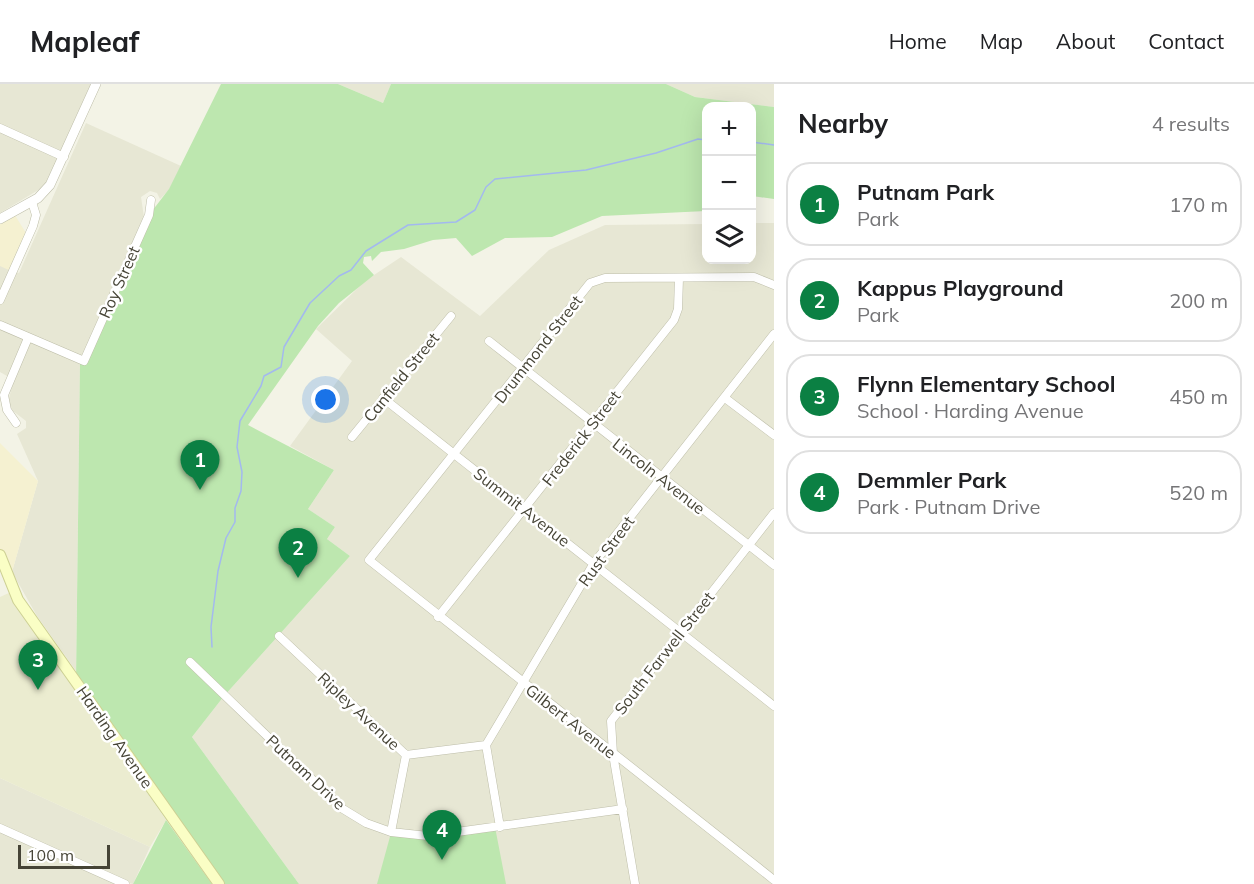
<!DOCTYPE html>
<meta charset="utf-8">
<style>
body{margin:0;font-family:Mulish,sans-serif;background:#f6f6f6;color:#202124}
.controls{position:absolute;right:18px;top:18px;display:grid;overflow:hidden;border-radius:12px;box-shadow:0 6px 24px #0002}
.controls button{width:54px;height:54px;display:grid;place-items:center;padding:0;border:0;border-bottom:2px solid #e0e0e0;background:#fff;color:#202124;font:30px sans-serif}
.scale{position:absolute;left:18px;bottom:15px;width:92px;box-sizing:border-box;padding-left:6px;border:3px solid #464436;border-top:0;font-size:16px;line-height:21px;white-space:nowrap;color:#464436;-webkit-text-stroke:4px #fff;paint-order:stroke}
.you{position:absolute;left:326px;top:316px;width:21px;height:21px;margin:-15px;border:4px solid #fff;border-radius:50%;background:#1a73e8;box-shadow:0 0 0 9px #1a73e833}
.badge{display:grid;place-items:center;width:39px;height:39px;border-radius:50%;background:#0b8043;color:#fff;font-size:20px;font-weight:700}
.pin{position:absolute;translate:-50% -50px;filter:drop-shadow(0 2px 3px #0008)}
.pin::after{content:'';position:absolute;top:32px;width:21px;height:18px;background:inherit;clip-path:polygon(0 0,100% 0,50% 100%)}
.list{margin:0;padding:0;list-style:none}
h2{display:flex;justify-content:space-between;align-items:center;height:78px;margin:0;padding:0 24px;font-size:26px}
h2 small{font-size:20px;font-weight:400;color:#757577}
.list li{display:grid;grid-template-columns:39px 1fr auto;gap:18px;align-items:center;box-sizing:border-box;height:84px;margin:0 12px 12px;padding:0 12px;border:2px solid #e0e0e0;border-radius:24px}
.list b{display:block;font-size:22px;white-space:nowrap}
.list p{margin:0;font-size:20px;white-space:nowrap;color:#757577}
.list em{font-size:20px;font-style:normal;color:#757577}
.icon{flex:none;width:33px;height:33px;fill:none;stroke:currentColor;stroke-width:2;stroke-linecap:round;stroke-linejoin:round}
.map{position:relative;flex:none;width:774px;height:800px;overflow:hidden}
header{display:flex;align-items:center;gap:36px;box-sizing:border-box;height:84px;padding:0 30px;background:#fff;border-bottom:2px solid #e0e0e0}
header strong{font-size:28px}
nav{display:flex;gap:33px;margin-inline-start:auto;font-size:21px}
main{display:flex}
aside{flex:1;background:#fff}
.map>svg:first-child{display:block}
.residential{fill:#e7e7d4}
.commercial{fill:#f5f1d1}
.education{fill:#ebecd0}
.green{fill:#bde7af}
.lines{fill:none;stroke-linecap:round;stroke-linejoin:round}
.stream{stroke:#a3b9ef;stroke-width:1.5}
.minor-casing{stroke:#bebea9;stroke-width:9}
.tertiary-casing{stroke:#bebea9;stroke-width:10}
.secondary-casing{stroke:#cdd094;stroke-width:12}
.minor{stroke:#fff;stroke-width:8}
.tertiary{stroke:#fff;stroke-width:9}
.secondary{stroke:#fafec5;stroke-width:10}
.labels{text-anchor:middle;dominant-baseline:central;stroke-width:5;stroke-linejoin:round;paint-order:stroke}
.street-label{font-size:16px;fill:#464436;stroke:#fff}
</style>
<header>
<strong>Mapleaf</strong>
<nav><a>Home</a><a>Map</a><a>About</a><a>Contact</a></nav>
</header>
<main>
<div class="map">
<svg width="774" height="800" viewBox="0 0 774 800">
<rect width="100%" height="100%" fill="#f3f3e6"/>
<path class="residential" d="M 0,0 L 91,0 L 48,97 L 40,105 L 0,129 Z
M 338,0 L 391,0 L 383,19 Z
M 666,0 L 774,0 L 774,23 L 695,13 Z
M 86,39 L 181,82 L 169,106 L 160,115 L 157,109 L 150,107 L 141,113 L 144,133 L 80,279 L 76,587 L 37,532 L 12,488 L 38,397 L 17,350 L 26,344 L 26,337 L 13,327 L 8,317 L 14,296 L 0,288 L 0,181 L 19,189 Z
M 752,139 L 774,139 L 774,800 L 299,800 L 192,653 L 224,612 L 350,472 L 327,455 L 335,443 L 308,425 L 334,386 L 290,362 L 352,277 L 316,245 L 365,197 L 401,173 L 480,232 L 549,166 L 605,141 L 706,140 L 706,176 L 752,176 Z
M 0,694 L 150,763 L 133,800 L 126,798 L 125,800 L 0,800 Z"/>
<path class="commercial" d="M 13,128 L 29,154 L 13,188 L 0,182 L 0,135 Z
M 0,359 L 38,397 L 10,495 L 0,471 Z"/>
<path class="education" d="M 11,508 L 24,532 L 166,736 L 150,763 L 0,694 L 0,513 Z"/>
<path class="green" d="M 221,0 L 338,0 L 383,19 L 391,0 L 666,0 L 695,13 L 774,23 L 774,115 L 752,112 L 752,22 L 706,22 L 706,127 L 602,132 L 552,153 L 505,154 L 472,172 L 456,154 L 433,156 L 404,165 L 381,168 L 372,177 L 371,172 L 364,173 L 363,179 L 374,191 L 339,219 L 318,242 L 248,341 L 334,386 L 308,425 L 335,443 L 327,455 L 350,472 L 224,612 L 192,653 L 299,800 L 219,800 L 76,597 L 80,279 L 149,131 L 169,105 Z
M 166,736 L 212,800 L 133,800 Z
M 495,743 L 506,800 L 377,800 L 391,749 L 428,752 Z"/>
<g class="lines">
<path class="stream" d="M 752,58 L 774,61
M 212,563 L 211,543 L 218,487 L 226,454 L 235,438 L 235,424 L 241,407 L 242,388 L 237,363 L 240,337 L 261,302 L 264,292 L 281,283 L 284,263 L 310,219 L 339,192 L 351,186 L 366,167 L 408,141 L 456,138 L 475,126 L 486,103 L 495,95 L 586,86 L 656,69 L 698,55 L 706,56"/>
<defs>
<path id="minor" d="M 0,44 L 64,73
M 774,201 L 754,193 L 605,194 L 590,199 L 369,476 L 774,796
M 0,216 L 33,142 L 36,131 L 32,118
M 0,241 L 84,277 L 149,131 L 151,116
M 489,257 L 774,481
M 383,314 L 774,622
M 725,314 L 774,351
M 16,339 L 7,326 L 4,311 L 28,254
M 352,353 L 451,232
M 438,533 L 674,236 L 678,225 L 679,194
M 279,552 L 406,671 L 486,661
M 190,578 L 343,725 L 366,739 L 391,748 L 428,752 L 623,725
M 500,743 L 486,661 L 594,479 L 774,250
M 0,744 L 125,800
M 391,748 L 406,671
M 635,800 L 613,670 L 611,637 L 774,429"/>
<path id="tertiary" d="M 0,135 L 38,114 L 50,101 L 96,0"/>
<path id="secondary" d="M 0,471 L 18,516 L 219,800"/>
</defs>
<use href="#minor" class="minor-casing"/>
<use href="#tertiary" class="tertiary-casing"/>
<use href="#secondary" class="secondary-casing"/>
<use href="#minor" class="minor"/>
<use href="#tertiary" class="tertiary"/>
<use href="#secondary" class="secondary"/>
</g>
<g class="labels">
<g class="street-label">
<text transform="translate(119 198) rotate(-66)">Roy Street</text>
<text transform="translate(538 265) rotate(-52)">Drummond Street</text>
<text transform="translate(401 293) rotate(-51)">Canfield Street</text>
<text transform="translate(581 354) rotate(-52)">Frederick Street</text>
<text transform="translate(659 392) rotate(38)">Lincoln Avenue</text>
<text transform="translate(522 423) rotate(38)">Summit Avenue</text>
<text transform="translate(606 467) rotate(-54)">Rust Street</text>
<text transform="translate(664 569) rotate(-52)">South Farwell Street</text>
<text transform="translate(359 627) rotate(43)">Ripley Avenue</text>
<text transform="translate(571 637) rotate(38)">Gilbert Avenue</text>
<text transform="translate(115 653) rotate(55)">Harding Avenue</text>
<text transform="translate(306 688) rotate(43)">Putnam Drive</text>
</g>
</g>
</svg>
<div class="controls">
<button>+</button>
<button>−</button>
<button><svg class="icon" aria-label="layers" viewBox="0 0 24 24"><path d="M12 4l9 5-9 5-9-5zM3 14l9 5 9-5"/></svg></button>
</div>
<div class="scale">100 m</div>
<div class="you"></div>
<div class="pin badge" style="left:200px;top:406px">1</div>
<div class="pin badge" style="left:298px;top:494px">2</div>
<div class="pin badge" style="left:38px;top:606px">3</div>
<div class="pin badge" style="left:442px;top:776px">4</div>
</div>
<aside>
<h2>Nearby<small>4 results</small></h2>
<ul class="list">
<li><span class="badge">1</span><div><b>Putnam Park</b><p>Park</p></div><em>170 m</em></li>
<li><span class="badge">2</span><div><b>Kappus Playground</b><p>Park</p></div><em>200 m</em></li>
<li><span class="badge">3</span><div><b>Flynn Elementary School</b><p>School · Harding Avenue</p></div><em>450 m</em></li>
<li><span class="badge">4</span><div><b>Demmler Park</b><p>Park · Putnam Drive</p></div><em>520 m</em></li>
</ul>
</aside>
</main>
